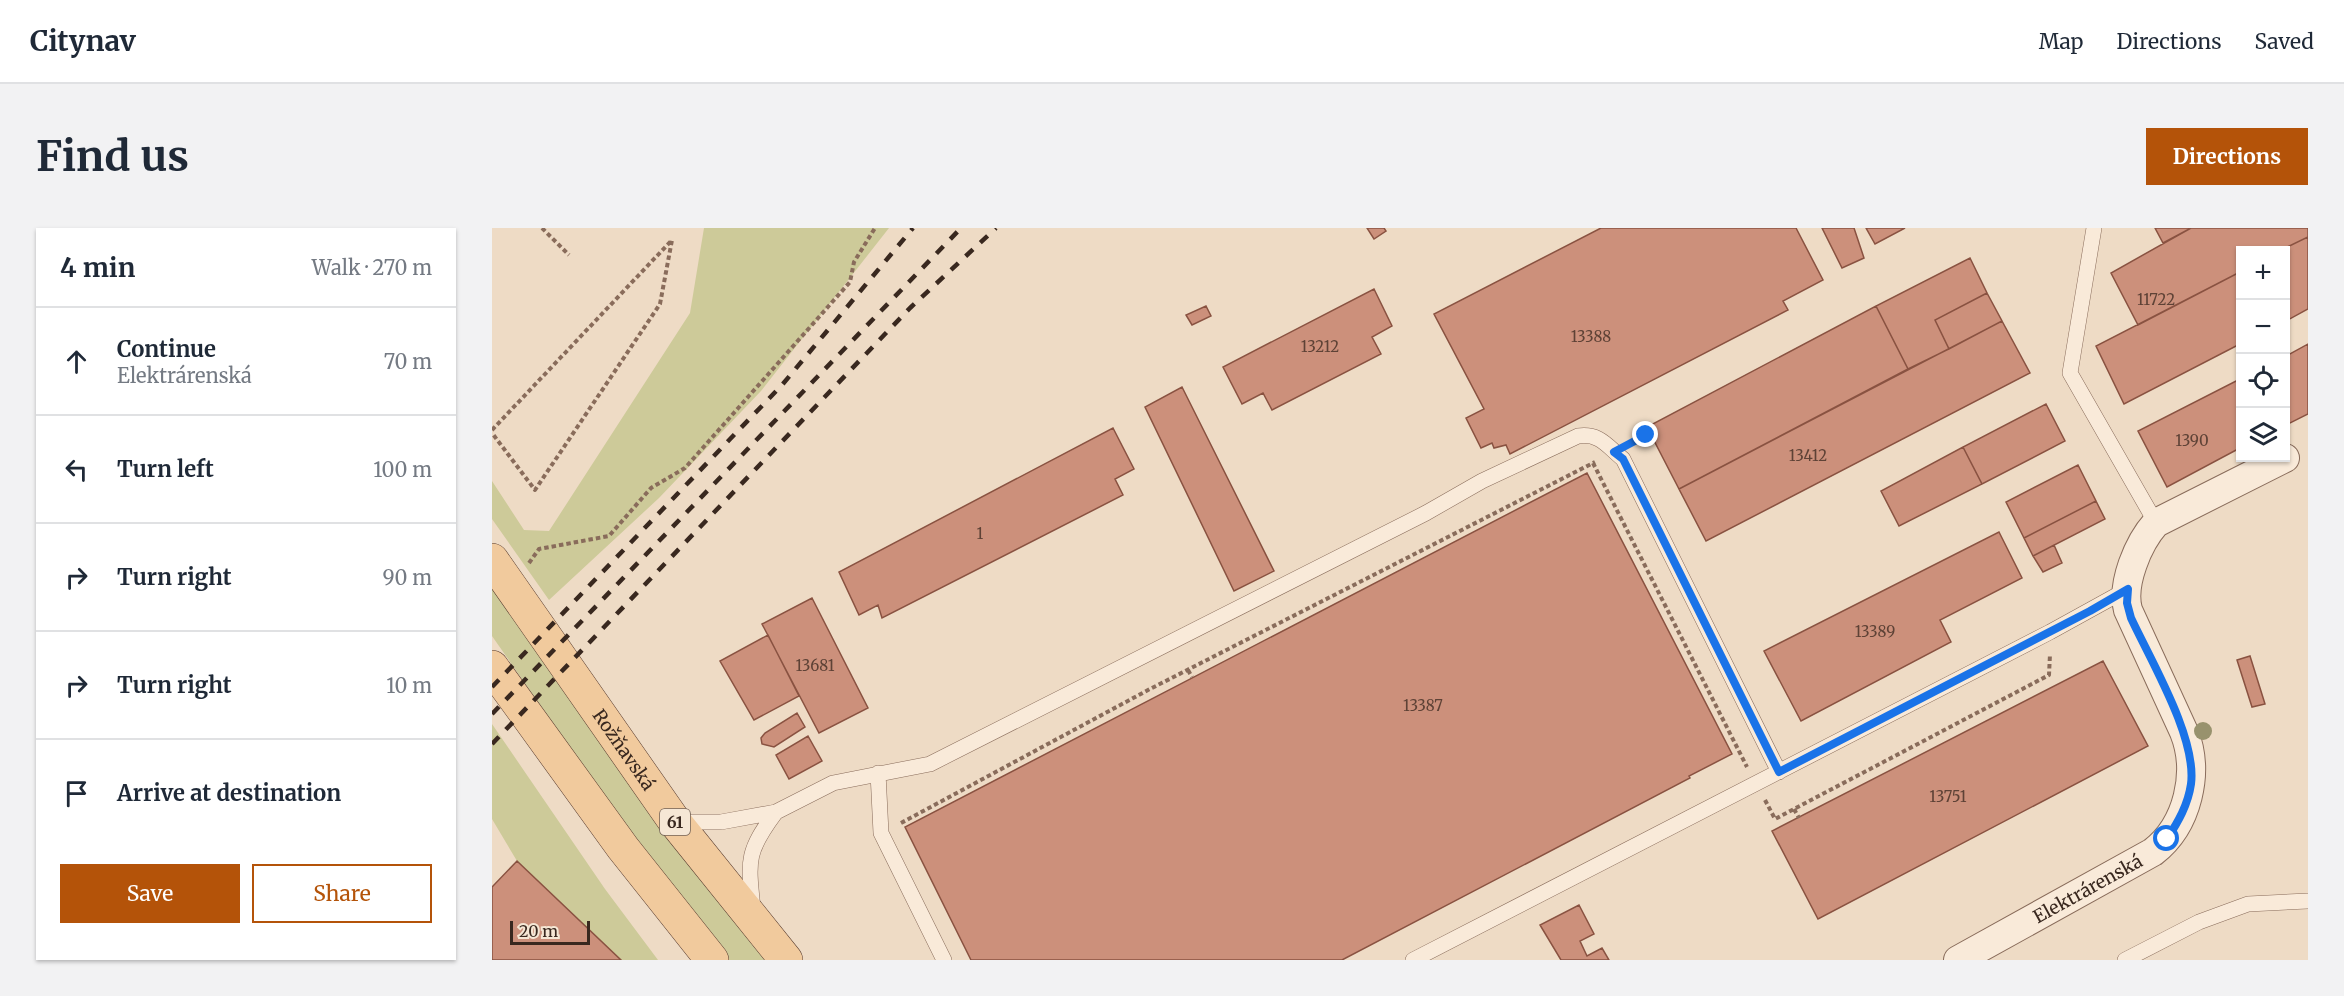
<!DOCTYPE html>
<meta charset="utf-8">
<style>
body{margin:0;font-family:Merriweather,serif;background:#f2f2f3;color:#1f2937}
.controls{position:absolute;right:18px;top:18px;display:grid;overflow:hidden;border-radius:0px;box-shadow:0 2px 4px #0004}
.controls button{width:54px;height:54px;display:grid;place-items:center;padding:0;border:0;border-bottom:2px solid #e0e1e3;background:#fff;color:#1f2937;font:30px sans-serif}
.scale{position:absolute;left:18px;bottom:15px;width:80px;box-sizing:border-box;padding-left:6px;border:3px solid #39281f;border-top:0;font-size:16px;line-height:21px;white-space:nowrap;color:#39281f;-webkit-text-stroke:4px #f6e7d5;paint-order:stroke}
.stop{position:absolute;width:18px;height:18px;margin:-14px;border:4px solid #1a73e8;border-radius:50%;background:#fff}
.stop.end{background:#1a73e8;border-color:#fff;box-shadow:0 2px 6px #0008}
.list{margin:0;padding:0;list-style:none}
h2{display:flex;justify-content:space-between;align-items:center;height:78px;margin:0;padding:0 24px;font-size:26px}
h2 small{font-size:20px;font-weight:400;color:#747a83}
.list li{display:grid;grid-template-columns:39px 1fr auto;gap:18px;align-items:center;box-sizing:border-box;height:108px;padding:0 24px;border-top:2px solid #e0e1e3}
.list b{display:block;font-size:22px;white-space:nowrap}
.list p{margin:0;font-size:20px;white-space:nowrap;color:#747a83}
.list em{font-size:20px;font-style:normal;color:#747a83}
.actions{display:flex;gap:12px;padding:18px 24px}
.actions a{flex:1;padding:14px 0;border:2px solid #b45309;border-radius:0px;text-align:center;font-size:21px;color:#b45309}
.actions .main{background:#b45309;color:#fff}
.icon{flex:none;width:33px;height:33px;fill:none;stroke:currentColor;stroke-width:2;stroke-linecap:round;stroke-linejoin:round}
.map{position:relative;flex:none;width:1816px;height:732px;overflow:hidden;border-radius:0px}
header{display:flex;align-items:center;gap:36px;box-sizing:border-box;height:84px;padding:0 30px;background:#fff;border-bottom:2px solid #e0e1e3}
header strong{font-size:28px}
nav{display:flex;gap:33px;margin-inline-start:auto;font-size:21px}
.intro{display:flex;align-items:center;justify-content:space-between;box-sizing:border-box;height:144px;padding:0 36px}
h1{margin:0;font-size:42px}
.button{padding:15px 27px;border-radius:0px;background:#b45309;color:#fff;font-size:21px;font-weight:700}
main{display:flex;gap:36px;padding:0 36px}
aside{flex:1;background:#fff;border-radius:0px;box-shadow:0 2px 4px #0004}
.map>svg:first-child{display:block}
.green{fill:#cdca99}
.building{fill:#cc907b;stroke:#895241;stroke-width:1.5}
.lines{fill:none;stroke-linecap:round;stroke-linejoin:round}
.lane-casing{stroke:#896c5b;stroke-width:16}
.street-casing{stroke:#896c5b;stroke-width:30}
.primary-casing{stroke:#573b2f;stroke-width:34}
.path{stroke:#896c5b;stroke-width:4;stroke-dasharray:4.5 3;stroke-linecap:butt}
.lane{stroke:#f9ead9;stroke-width:15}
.street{stroke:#f9ead9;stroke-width:28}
.primary{stroke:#f1ca9d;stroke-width:33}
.rail{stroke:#39281f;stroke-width:4.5;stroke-dasharray:10 10;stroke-linecap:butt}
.tree{fill:#98926d}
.route{stroke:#1a73e8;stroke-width:8}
.labels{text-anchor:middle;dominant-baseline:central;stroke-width:4.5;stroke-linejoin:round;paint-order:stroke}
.number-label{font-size:15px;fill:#5e4236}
.shield{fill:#f6e7d5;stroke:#726156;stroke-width:1.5}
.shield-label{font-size:16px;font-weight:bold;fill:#39281f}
.street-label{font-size:18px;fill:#39281f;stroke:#f6e7d5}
</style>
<header>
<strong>Citynav</strong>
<nav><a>Map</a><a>Directions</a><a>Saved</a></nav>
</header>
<div class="intro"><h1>Find us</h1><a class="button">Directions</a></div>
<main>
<aside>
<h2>4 min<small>Walk · 270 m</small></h2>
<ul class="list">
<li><svg class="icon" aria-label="ahead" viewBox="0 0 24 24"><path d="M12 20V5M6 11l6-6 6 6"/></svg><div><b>Continue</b><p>Elektrárenská</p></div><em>70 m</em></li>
<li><svg class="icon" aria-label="left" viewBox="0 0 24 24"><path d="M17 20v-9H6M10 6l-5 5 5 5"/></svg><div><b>Turn left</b></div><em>100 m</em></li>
<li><svg class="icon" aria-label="right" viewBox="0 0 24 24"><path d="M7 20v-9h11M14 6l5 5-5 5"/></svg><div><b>Turn right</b></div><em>90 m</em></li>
<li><svg class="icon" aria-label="right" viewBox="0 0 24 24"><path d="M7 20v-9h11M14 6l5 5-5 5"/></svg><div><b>Turn right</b></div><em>10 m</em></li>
<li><svg class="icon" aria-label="arrive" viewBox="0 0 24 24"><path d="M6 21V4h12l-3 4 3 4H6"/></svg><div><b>Arrive at destination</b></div></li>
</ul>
<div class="actions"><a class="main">Save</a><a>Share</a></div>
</aside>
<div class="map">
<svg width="1816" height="732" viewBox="0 0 1816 732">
<rect width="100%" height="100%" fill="#eedbc5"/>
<path class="green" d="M 212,0 L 397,0 L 269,163 L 167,270 L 57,372 L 0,291 L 0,253 L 32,302 L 57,303 L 198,85 Z
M 0,357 L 276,732 L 237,732 L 103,556 L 0,408 Z
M 0,496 L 113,661 L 166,732 L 129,732 L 25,633 L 0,591 Z"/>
<path class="building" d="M 875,0 L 892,0 L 894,3 L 882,11 Z
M 1109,0 L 1304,0 L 1331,52 L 1291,73 L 1296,82 L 1018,226 L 1014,217 L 1002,220 L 1000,215 L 989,220 L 974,190 L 992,181 L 942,86 Z
M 1330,0 L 1362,0 L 1372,30 L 1350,40 Z
M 1374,0 L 1413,0 L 1383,16 Z
M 1663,0 L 1699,0 L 1671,15 Z
M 1699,0 L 1816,0 L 1816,9 L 1789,22 L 1748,22 L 1748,44 L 1646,97 L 1619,45 Z
M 1816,9 L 1816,81 L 1794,93 L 1794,22 L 1789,22 Z
M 1478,30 L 1495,65 L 1443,92 L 1457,121 L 1416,141 L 1384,78 Z
M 1748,44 L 1748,116 L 1632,176 L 1604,118 Z
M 882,61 L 900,98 L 880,109 L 889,126 L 780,182 L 771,165 L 750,176 L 731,139 Z
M 1495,65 L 1510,93 L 1457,121 L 1443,92 Z
M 714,78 L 719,88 L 700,97 L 694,87 Z
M 1384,78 L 1416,141 L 1187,261 L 1155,199 Z
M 1510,93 L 1538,145 L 1214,313 L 1187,261 Z
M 1816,116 L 1816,186 L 1794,197 L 1794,128 Z
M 1748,151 L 1748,220 L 1675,259 L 1646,203 Z
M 690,159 L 782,343 L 742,363 L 653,179 Z
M 1554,176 L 1573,213 L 1490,256 L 1471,219 Z
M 621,200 L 642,241 L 623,251 L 631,267 L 390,390 L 386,377 L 367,387 L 347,344 Z
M 1471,219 L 1490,256 L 1407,298 L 1389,263 Z
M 1586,237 L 1604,273 L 1532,310 L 1514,274 Z
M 1095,245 L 1240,526 L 1197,548 L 1198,550 L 850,732 L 479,732 L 413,599 Z
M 1604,273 L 1613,291 L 1541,328 L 1532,310 Z
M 1507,304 L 1530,350 L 1448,392 L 1459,414 L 1309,493 L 1272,423 Z
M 1562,317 L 1570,335 L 1551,344 L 1541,328 Z
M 320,370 L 376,480 L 327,505 L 270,396 Z
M 276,407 L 307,468 L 262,492 L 228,433 Z
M 1758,428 L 1773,476 L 1760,479 L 1745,432 Z
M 1611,433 L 1656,518 L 1326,691 L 1280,603 Z
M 305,485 L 313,499 L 282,519 L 270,516 L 269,510 L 273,505 Z
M 316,508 L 330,533 L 297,551 L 284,527 Z
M 25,633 L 129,732 L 0,732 L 0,659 Z
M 1087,677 L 1102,706 L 1088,713 L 1095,728 L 1110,720 L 1117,732 L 1069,732 L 1048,697 Z"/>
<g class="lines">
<defs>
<path id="lane" d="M 1602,0 L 1578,145 L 1664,295
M 386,545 L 389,605 L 452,732
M 186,594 L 229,594 L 284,584 L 341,555 L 438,536 L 934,285 L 990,253 L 1086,208 C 1108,205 1115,218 1131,231 L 1287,544
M 261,681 C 256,632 254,624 284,584
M 921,732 L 1558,404 L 1636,361
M 1633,732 L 1707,694 L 1756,676 L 1816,673"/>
<g id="street">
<path id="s1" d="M 1466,732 L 1661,624 C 1696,597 1708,544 1692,504 L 1636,382 C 1629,356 1646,315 1664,295 L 1793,230"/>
</g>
<g id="primary">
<path id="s2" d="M 0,332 L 183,594 L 294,732"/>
<path d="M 0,439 L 131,620 L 220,732"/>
</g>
</defs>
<use href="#lane" class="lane-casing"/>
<use href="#street" class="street-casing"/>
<use href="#primary" class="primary-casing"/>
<path class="path" d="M 50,0 L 77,27
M 0,202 L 180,12 L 168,76 L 43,262 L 0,205
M 1141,214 L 1154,207
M 1101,235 L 1255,539
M 37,335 L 47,321 L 117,308 L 159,260 L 193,240 L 358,54 L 362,34 L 383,0
M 696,442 L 700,449
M 1273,572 L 1283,591 L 1302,581 L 1557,447 L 1558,426
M 1302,581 L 1307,590
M 409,595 L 658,461 L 1103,234"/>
<use href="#lane" class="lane"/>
<use href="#street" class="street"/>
<use href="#primary" class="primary"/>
<path class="rail" d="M 0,459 L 290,157 L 421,0
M 0,486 L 469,0
M 0,516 L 418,80 L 504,0"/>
</g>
<circle class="tree" cx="1711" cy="503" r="9"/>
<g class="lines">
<path class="route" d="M 1154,207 L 1122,224 L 1131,231 L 1287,544 L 1598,383 L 1636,361 L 1635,375 L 1639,390 C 1659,433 1705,510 1699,556 C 1696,577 1686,594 1675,611"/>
</g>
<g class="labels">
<g class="number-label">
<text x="1664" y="71">11722</text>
<text x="1099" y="108">13388</text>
<text x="828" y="118">13212</text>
<text x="1700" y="212">1390</text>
<text x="1316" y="227">13412</text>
<text x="488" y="305">1</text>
<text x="1383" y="403">13389</text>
<text x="323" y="437">13681</text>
<text x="931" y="477">13387</text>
<text x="1456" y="568">13751</text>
</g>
<rect class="shield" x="168" y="581" width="30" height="26" rx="4.5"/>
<g class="shield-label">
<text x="183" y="594">61</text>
</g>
<g class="street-label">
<text stroke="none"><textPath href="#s2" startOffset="231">Rožňavská</textPath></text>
<text stroke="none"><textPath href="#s1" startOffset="148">Elektrárenská</textPath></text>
</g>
</g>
</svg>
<div class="controls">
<button>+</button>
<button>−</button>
<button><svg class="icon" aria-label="locate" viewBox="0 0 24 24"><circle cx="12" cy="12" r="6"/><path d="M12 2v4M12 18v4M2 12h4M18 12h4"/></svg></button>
<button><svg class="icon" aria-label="layers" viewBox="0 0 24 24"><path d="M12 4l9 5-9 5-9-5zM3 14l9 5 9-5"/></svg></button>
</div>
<div class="scale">20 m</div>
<div class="stop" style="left:1675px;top:611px"></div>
<div class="stop end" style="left:1154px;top:207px"></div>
</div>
</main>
